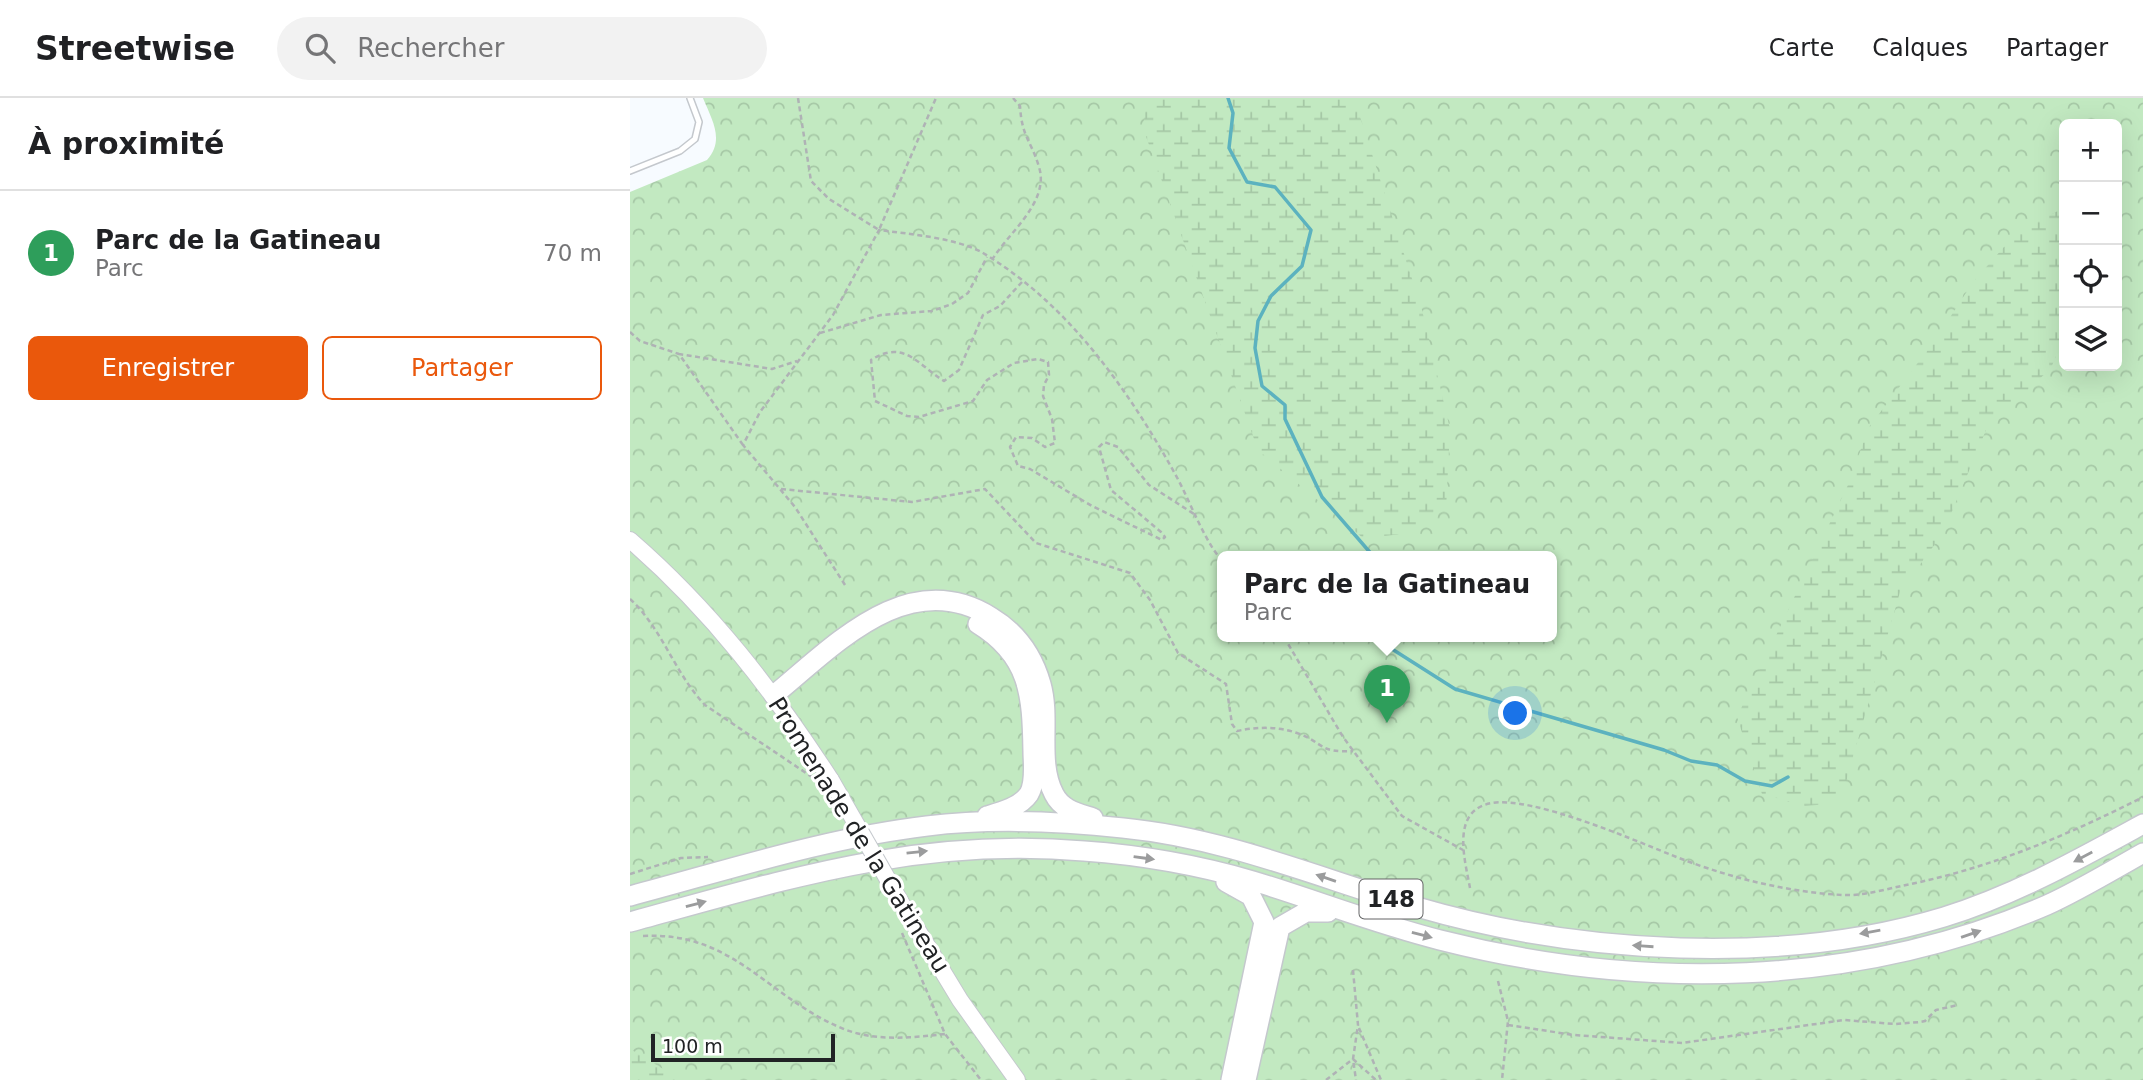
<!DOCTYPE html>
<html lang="fr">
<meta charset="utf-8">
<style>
body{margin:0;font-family:"DejaVu Sans",sans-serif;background:#f2f2f2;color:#202124}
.controls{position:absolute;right:21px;top:21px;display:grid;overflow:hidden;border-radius:10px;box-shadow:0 7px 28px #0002}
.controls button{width:63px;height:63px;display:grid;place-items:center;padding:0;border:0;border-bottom:2px solid #e0e0e0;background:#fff;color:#202124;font:35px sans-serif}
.scale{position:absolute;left:21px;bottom:18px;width:184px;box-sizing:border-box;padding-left:7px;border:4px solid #212325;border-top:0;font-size:19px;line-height:24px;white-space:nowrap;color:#212325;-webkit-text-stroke:5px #fff;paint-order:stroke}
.you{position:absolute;left:886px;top:616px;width:24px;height:24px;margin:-18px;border:5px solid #fff;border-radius:50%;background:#1a73e8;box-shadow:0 0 0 10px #1a73e833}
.badge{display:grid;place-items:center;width:46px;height:46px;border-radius:50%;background:#ea580c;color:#fff;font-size:23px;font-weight:700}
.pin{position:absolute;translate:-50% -58px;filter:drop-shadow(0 2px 4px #0008)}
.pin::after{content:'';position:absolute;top:37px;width:24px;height:21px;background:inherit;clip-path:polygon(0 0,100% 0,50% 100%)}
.popup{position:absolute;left:587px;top:453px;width:340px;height:91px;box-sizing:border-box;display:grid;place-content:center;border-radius:10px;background:#fff;filter:drop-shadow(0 2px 5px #0005);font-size:23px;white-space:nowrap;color:#757577}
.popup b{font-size:26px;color:#202124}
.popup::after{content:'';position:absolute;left:50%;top:100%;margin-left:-14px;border:14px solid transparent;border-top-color:#fff}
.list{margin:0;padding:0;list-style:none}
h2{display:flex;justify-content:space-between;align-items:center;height:91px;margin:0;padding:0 28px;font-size:30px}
h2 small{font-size:23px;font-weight:400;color:#757577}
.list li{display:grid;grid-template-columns:46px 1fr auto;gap:21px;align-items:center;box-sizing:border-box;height:126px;padding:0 28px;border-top:2px solid #e0e0e0}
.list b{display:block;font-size:26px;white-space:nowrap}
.list p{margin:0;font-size:23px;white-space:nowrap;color:#757577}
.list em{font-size:23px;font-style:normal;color:#757577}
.actions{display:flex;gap:14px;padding:21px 28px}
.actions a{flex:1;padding:16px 0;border:2px solid #ea580c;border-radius:10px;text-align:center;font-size:24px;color:#ea580c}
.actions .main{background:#ea580c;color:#fff}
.icon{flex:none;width:38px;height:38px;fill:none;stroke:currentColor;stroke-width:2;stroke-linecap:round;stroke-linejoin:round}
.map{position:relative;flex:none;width:1513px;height:982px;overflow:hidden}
header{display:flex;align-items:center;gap:42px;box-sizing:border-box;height:98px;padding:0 35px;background:#fff;border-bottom:2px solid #e0e0e0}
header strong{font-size:33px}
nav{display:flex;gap:38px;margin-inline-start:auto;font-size:24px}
.search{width:490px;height:63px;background:#f2f2f2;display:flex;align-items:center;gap:18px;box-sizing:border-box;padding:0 24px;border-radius:38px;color:#757577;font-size:26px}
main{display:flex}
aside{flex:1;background:#fff}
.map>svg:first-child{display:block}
.forest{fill:url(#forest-crowns);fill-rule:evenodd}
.wetland{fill:url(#wetland-marsh)}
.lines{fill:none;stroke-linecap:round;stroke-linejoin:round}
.stream{stroke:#5cb2bf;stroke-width:3.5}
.lane-casing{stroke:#c4c8cd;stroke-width:8}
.secondary-casing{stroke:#c4c8cd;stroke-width:18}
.highway-casing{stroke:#c4c8cd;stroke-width:22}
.path{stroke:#afb2b5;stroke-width:2.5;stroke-dasharray:5 3.5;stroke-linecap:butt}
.lane{stroke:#fff;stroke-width:5}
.secondary{stroke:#fff;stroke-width:16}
.highway{stroke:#fff;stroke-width:19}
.secondary-bridge-casing{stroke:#c4c8cd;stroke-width:18;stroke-linecap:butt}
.secondary-bridge{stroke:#fff;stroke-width:16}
.oneway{fill:#9b9c9d}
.labels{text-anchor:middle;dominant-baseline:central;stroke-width:6;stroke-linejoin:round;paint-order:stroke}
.shield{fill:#fff;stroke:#646566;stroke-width:2}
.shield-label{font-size:23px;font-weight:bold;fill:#212325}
.street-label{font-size:24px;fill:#212325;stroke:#fff}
</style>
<header>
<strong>Streetwise</strong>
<div class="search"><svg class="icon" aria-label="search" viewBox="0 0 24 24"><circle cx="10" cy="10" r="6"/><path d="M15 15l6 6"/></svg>Rechercher</div>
<nav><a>Carte</a><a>Calques</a><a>Partager</a></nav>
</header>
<main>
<aside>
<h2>À proximité<small></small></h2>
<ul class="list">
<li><span class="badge" style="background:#2e9e5b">1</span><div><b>Parc de la Gatineau</b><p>Parc</p></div><em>70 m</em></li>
</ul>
<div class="actions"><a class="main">Enregistrer</a><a>Partager</a></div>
</aside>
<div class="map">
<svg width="1513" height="982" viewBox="0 0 1513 982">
<defs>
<pattern id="forest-crowns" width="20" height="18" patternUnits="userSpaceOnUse" patternTransform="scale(1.75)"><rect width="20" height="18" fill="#c2e9c1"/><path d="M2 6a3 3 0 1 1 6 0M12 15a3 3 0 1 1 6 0" fill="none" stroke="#a6c8a6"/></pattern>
<pattern id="wetland-marsh" width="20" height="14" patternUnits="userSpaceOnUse" patternTransform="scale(1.75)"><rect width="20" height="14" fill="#c2e9c1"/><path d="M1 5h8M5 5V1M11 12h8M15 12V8" fill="none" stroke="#a6c8a6"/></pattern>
</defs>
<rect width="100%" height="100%" fill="#f7fbff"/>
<path class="forest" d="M 73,0 L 1513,0 L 1513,982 L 0,982 L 0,94 L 77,62 C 95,42 82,22 73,0 ZM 1434,26 L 1487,26 L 1487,268 L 1434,268 ZM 592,459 L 922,459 L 922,539 L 592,539 Z"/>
<path class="wetland" d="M 517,0 L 724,0 L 792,212 L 820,331 L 816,411 L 773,436 L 733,440 L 628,352 L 513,30 Z
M 1434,110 L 1434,239 L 1421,270 L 1356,332 L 1313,435 L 1270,494 L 1210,705 L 1175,708 L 1132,696 L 1107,619 L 1218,387 L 1239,329 L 1306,241 L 1343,184 L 1389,132 Z
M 0,951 L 7,955 L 51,982 L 0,982 Z"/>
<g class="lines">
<path class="stream" d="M 598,0 L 603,15 L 599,50 L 617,84 L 645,89 L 681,132 L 672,168 L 641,198 L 628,223 L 625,250 L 632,288 L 655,307 L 655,321 L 692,399 L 744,459
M 759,539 L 762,551 L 825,591 L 1034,652 L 1061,663 L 1087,667 L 1115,683 L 1142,688 L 1158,679"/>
<defs>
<path id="lane" d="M 0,73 L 50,53 L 65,41 L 69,24 L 60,0"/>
<path id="secondary" d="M 0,442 C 81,512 143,593 201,682
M 273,808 L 330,902 L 387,982"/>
<path id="highway" d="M 348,526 C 400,558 402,597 403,653 C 403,665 406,684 399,696 C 390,709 371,714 357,718
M 144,597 C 204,548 278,467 361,519 C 386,534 403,558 411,586 C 421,621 407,664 424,696 C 432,712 448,715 463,720
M 596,784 L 621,798 L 634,824 L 601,982
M 0,798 C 98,772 196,740 297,728 C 362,720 428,723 493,730 C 596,740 689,780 787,809 C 948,856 1153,868 1314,819 C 1385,797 1449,761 1513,726
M 0,824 C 158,781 287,739 454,753 C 511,757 568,767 623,783 C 686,802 746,826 810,842 C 1010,893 1225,890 1417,807 C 1450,792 1481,773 1513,755
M 616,982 L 650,829 L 676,814 L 698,814"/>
</defs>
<use href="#lane" class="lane-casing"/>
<use href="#secondary" class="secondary-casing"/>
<use href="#highway" class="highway-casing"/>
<path class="path" d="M 168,0 L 181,83 L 199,101 L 249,132 L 306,0
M 362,162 C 378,135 420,104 409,69 C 401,42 392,40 390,8 L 383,0
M 392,184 L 370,208 L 353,217 L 329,272 L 314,283 C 287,266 274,241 241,262 L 245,303 L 277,318 L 289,319 L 343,303 L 357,282 L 384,265 L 408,261 L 418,264 L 419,277 L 414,287 L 413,298 L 422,321 L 425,345 L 415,349 L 402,340 L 386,339 L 380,349 L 388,368 L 400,371 L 462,408 L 532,442 L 535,439 L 531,434 L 481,392 L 469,349 L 474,344 L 488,349 L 519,387 L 564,416
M 0,234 L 10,243 L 49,256
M 190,235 L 251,217 L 302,213 L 322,206 L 338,195 L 357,159
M 113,347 L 49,256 L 142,271 L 167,263
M 151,391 L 282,404 L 355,391 L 406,445 L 500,475 L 520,502 L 548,555 L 596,586 L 602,626 L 607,633 C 626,629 647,628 667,635 C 695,645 688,655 723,653
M 215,487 L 165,409 L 113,347 L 130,314 L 203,217 L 249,132 C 279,136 327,140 353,155 C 438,206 497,290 544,374 C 561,404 571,437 592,463
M 0,501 C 32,530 45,576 75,607 L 182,679
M 654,539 L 713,639 L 772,718 L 833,752
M 0,776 L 51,760 L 78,759
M 840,790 C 835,762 820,712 862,705 C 901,698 999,740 1039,756 C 1093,778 1154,794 1213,797 C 1234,798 1256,791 1276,787 C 1360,770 1436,738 1513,699
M 272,835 L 315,936 L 351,982
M 13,838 C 102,833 137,898 209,929 C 242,944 280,940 315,936
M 723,872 L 728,927 L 723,961 L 726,982
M 868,883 L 878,923 L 872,982
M 878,927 L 944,937 L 1052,945 L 1214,922 L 1265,926 L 1290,924 L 1295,923 L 1306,912 L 1328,907
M 729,930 L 751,982
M 696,982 L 723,961 L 746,982"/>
<use href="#lane" class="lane"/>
<use href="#secondary" class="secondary"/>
<use href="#highway" class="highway"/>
<defs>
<path id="secondary-bridge" d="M 201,682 L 273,808"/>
</defs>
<use href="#secondary-bridge" class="secondary-bridge-casing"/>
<use href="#secondary-bridge" class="secondary-bridge"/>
</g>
<defs><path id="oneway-solid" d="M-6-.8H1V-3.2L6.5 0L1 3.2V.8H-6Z" transform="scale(1.75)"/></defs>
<g class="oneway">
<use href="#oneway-solid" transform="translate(287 754) rotate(-6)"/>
<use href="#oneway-solid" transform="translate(1453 759) rotate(152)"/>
<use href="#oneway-solid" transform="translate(514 760) rotate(8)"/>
<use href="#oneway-solid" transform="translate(696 780) rotate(-161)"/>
<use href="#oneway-solid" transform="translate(66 806) rotate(-15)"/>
<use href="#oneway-solid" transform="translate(1240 834) rotate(170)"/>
<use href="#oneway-solid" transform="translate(1341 836) rotate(-19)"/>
<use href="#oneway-solid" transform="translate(792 837) rotate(15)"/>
<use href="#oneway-solid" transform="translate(1013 848) rotate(-176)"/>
</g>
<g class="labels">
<rect class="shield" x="729.5" y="781.5" width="63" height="39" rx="5"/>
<g class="shield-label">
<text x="761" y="801">148</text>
</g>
<g class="street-label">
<text transform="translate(229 737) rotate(58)">Promenade de la Gatineau</text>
</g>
</g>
</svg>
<div class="controls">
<button>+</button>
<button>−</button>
<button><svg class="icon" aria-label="locate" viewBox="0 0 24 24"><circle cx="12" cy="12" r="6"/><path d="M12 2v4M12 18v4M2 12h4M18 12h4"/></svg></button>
<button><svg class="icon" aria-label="layers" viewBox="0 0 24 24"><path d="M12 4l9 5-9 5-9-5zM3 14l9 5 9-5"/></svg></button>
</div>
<div class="scale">100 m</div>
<div class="you"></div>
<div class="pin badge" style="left:757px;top:625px;background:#2e9e5b">1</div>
<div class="popup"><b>Parc de la Gatineau</b>Parc</div>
</div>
</main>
